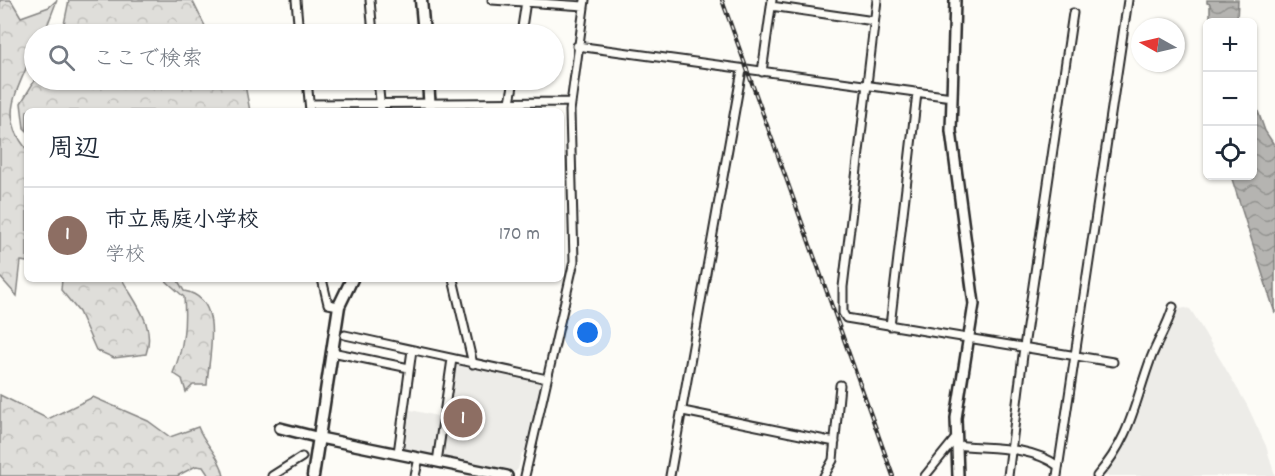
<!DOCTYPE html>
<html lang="ja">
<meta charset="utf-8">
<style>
body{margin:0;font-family:Dekko,"Klee One",sans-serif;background:#f6f6f7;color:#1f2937}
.controls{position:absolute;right:18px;top:18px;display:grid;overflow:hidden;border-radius:9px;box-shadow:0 2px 4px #0004}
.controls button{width:54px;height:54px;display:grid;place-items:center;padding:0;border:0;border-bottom:2px solid #e0e1e3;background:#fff;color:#1f2937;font:30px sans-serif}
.compass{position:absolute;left:1131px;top:18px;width:54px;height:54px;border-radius:50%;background:#fff;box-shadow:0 2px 4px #0004;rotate:278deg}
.you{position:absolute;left:588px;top:333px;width:21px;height:21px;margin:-15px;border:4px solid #fff;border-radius:50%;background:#1a73e8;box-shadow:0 0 0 9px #1a73e833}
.badge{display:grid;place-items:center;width:39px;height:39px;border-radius:50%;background:#7c3aed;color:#fff;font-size:20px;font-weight:700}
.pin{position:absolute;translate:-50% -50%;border:3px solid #fff;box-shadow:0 2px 6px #0006}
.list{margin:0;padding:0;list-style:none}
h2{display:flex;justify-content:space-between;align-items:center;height:78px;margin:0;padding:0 24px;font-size:26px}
h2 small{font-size:20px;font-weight:400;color:#747a83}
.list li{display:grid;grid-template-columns:39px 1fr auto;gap:18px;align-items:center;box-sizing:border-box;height:96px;padding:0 24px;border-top:2px solid #e0e1e3}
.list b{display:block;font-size:22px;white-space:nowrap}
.list p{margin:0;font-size:20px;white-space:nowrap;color:#747a83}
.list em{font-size:20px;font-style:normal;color:#747a83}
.icon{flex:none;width:33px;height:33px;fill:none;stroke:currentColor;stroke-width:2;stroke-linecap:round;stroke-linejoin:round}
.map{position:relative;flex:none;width:1275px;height:476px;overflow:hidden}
.search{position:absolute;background:#fff;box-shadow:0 2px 4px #0004;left:24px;top:24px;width:540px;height:66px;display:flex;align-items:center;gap:15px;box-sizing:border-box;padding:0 21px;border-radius:33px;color:#747a83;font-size:22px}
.panel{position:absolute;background:#fff;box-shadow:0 2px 4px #0004;left:24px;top:108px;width:540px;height:174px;border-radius:9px}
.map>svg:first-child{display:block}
.built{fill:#edece8}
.forest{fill:url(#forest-crowns);stroke:#858482;stroke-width:1.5}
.water{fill:url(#water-waves);stroke:#7e7d7b;stroke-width:1.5}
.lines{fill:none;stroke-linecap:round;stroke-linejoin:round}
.minor-casing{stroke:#2b2b2b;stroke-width:11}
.tertiary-casing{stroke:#2b2b2b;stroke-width:14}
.secondary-casing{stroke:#2b2b2b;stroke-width:15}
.minor{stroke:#fdfcf7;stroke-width:7}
.tertiary{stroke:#fdfcf7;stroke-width:9}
.secondary{stroke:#fdfcf7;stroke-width:10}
.rail-casing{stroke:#2b2b2b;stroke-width:4}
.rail{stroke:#fdfcf7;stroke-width:1.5;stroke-dasharray:4.5;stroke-linecap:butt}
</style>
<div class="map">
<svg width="1275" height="476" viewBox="0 0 1275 476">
<defs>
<pattern id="forest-crowns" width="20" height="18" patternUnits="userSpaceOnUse" patternTransform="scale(1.5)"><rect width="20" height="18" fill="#dfdeda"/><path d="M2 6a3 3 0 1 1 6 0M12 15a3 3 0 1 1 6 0" fill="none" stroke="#c0bfbb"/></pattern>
<pattern id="water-waves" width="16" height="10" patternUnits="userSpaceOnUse" patternTransform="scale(1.5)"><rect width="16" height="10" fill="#b5b4b1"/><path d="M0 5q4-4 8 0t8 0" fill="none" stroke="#939390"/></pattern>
</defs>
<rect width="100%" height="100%" fill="#fdfcf7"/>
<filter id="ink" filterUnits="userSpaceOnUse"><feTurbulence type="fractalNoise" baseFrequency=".0167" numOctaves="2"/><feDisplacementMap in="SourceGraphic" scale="12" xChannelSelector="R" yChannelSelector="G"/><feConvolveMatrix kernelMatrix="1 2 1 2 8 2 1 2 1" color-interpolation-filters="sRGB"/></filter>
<g filter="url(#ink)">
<path class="built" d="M 1185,308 L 1190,309 L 1194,315 L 1247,405 L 1266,446 L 1275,476 L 1100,476 L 1119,452 L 1132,427 L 1153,356 L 1174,310 Z
M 457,363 L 542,380 L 524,453 L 522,453 L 518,469 L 515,472 L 440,457 L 454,364 Z
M 407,409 L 441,417 L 435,456 L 401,449 Z"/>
<path class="forest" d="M 0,0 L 11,0 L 21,17 L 49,7 L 57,0 L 44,34 L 34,34 L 34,55 L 30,59 C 15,96 0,116 27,150 L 27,262 L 21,261 L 17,296 L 0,277 Z
M 69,0 L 192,0 L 209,34 L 62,34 Z
M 35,80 L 241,80 L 245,85 L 250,111 L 27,111 L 27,131 L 24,128 L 21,103 Z
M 62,279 L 122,279 C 135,303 156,325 146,354 L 114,358 L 96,350 L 79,312 L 61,290 Z
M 164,279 L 177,279 L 184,291 C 226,298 208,359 207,385 L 193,385 L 186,392 L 182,379 L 173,373 C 184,347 186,325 184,297 Z
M 0,395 L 48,419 L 93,397 L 148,421 L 170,437 L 198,427 C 205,445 220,455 224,476 L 209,476 L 203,467 L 196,466 L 177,476 L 0,476 Z"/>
<path class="water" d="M 1207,0 L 1238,0 L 1237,22 L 1210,22 L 1210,4 L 1207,3 Z
M 1253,97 L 1265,131 L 1275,146 L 1275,313 L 1231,176 L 1252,176 Z"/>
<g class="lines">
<defs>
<path id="minor" d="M 296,0 L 299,34
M 370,0 L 373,34
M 492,0 L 584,6
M 877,0 L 843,287 L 843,313 L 846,318 L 1113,362
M 771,6 L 874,21
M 521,34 L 526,1
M 577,46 L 952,97
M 762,72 L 772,0
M 307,80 L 310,111
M 378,80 L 381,111
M 510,102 L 514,80
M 311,104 L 571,102
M 322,279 L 328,304 L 339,306
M 453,279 L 473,364
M 890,326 L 917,93
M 345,335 L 547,379
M 332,352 L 409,368
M 683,411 L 835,442
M 955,445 C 988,449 1030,445 1058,466
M 398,453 L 412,350
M 437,462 L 452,359
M 272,476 L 302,457
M 415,476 L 419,458
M 525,476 L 574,261 L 570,111 L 585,0
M 670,476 L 742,70
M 824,476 L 833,460 L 840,385
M 925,476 L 955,439
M 1008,476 L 1024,347 L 1073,13
M 1057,476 L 1128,0
M 1097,476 C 1131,437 1134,404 1151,358 C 1158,340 1168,325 1173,307"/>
<path id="tertiary" d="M 955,0 L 951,131 L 974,304 L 956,418 L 958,476
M 280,428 L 320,438 L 507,476"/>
<path id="secondary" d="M 421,0 L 424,34
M 428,80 L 430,111
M 313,476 L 339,306 L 352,279"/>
</defs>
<use href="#minor" class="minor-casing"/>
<use href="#tertiary" class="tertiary-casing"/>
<use href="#secondary" class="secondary-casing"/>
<use href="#minor" class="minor"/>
<use href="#tertiary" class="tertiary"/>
<use href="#secondary" class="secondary"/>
<defs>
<path id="rail" d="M 722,0 L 893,476"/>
</defs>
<use href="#rail" class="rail-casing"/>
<use href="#rail" class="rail"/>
</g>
</g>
</svg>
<div class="controls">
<button>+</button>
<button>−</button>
<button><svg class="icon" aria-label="locate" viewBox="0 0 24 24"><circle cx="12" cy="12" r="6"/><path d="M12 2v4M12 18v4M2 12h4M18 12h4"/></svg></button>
</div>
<svg class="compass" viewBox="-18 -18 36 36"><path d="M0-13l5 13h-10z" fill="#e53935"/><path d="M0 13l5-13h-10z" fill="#747a83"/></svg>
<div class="you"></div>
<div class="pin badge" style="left:463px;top:418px;background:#8d6e63">1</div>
<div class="search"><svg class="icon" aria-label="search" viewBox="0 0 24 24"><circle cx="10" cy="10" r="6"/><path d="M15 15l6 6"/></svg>ここで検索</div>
<section class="panel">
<h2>周辺<small></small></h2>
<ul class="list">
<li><span class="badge" style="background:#8d6e63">1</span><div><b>市立馬庭小学校</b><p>学校</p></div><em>170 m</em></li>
</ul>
</section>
</div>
